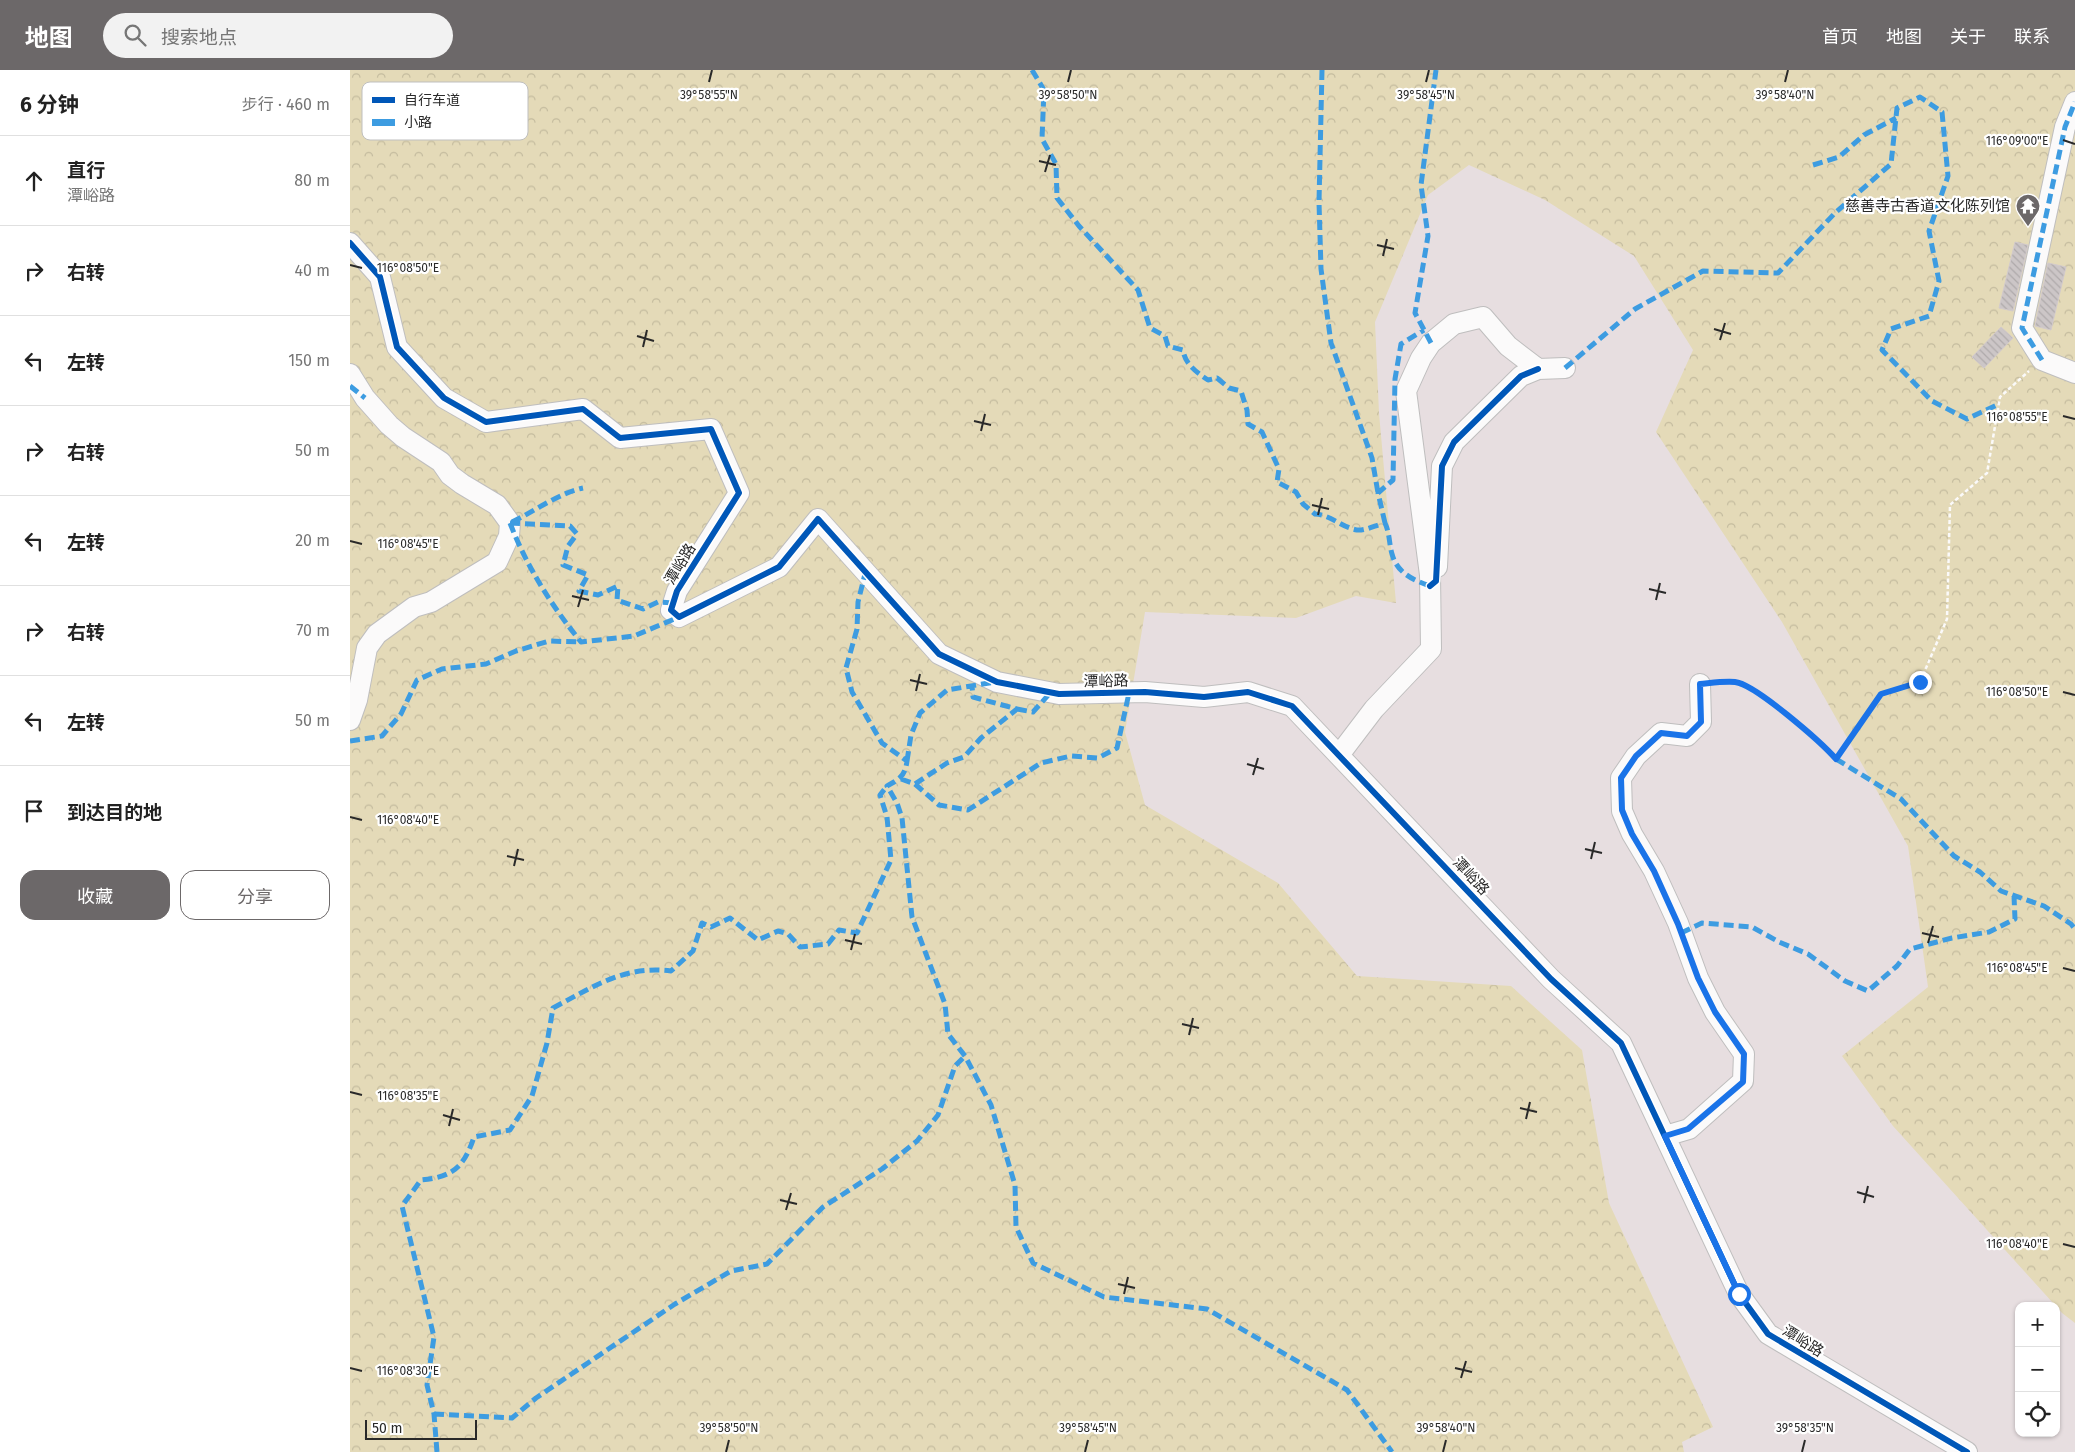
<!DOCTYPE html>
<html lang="zh">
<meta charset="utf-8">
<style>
body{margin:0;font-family:"Fira Sans","Noto Sans SC",sans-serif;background:#f2f2f2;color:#222}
.controls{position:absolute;right:15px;bottom:15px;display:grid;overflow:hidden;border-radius:10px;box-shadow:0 1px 4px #0004}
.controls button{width:45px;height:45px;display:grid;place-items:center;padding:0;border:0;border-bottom:1px solid #e0e0e0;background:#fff;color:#222;font:25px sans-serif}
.scale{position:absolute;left:15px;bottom:12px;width:112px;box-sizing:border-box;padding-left:5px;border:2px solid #292929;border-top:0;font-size:14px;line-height:18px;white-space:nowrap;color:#292929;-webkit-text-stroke:4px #fff;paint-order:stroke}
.stop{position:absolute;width:15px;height:15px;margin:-11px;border:4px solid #1a73e8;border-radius:50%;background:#fff}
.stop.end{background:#1a73e8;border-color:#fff;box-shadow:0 1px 5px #0008}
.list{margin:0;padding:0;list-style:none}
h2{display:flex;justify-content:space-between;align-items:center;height:65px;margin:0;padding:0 20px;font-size:21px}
h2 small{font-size:16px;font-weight:400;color:#767676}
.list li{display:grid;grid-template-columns:32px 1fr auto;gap:15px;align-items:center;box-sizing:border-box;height:90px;padding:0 20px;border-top:1px solid #e0e0e0}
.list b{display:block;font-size:19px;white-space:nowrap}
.list p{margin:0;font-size:16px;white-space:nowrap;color:#767676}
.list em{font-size:16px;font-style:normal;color:#767676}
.actions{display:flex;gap:10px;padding:15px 20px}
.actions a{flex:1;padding:11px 0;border:1px solid #6c6869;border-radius:15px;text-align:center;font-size:18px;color:#6c6869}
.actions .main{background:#6c6869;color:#fff}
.icon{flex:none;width:28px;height:28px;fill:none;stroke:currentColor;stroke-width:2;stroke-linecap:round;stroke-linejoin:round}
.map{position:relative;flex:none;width:1725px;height:1382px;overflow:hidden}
header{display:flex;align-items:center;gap:30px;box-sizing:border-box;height:70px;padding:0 25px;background:#6c6869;color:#fff}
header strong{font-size:24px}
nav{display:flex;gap:28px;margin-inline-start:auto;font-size:18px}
.search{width:350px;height:45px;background:#f2f2f2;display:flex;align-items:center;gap:12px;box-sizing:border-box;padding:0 18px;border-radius:28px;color:#767676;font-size:19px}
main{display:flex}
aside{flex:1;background:#fff}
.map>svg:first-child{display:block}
.forest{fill:url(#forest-crowns)}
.building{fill:url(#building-back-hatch);stroke:#d2cacc}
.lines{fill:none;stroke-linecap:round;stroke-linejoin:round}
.minor-casing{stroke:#bfbebe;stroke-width:22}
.path{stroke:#fbfafa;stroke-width:2.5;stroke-dasharray:4 2.5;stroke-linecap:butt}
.minor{stroke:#fbfafa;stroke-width:20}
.quiet{stroke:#3d9ce1;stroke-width:5;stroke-dasharray:10 5;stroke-linecap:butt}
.cycleway-casing{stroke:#fff;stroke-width:9}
.cycleway{stroke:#0057b8;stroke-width:6}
.route{stroke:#1a73e8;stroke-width:6}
.ticks{fill:none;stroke:#292929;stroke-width:2}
.labels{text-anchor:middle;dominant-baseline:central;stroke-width:4.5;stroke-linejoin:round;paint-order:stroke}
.poi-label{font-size:15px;fill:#292929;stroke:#fff;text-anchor:end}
.street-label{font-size:15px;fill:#292929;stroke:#fff}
.key{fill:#fff;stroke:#bfbfbf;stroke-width:1}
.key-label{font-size:14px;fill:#292929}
.ticks-label{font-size:12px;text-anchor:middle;fill:#292929;stroke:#fff;stroke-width:4.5;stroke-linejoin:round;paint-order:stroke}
</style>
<header>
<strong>地图</strong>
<div class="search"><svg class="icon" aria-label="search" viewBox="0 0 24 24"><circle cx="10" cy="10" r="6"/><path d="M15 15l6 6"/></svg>搜索地点</div>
<nav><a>首页</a><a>地图</a><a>关于</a><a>联系</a></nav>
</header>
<main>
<aside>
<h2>6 分钟<small>步行 · 460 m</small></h2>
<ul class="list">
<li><svg class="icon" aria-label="ahead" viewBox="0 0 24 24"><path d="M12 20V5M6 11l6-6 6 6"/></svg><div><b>直行</b><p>潭峪路</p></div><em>80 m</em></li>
<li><svg class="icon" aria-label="right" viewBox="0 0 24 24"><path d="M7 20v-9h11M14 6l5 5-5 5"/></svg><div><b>右转</b></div><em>40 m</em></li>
<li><svg class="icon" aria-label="left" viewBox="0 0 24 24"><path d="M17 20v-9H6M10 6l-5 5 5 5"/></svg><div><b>左转</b></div><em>150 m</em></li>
<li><svg class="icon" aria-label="right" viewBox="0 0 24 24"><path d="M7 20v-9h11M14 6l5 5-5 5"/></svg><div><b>右转</b></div><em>50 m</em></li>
<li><svg class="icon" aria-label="left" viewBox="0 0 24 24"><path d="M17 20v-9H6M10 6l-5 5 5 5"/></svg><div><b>左转</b></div><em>20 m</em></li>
<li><svg class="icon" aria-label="right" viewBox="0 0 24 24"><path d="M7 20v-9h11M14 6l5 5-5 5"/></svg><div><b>右转</b></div><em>70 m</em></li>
<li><svg class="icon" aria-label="left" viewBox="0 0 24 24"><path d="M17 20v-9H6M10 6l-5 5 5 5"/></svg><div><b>左转</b></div><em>50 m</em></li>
<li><svg class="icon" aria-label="arrive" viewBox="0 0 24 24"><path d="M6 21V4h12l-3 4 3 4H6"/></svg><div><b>到达目的地</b></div></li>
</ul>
<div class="actions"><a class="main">收藏</a><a>分享</a></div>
</aside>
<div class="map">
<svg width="1725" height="1382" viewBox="0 0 1725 1382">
<defs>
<pattern id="forest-crowns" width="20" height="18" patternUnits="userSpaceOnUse" patternTransform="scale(1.25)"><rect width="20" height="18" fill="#e4dab8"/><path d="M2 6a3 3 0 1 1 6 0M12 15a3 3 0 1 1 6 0" fill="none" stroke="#c4bb9e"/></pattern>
<pattern id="building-back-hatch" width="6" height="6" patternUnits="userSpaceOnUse" patternTransform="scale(1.25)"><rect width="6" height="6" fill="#ccc6c7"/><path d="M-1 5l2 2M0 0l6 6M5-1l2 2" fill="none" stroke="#afaaab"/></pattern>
</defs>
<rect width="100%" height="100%" fill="#e7dee0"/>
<path class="forest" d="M 0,0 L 1725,0 L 1725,1253 L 1712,1243 L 1543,1056 L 1492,986 L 1578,917 L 1558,776 L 1432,552 L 1306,362 L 1343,280 L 1284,186 L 1195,130 L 1119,95 L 1078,125 L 1025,252 L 1029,343 L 1046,533 L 1006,526 L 946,548 L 795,542 L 775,662 L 795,735 L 928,813 L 1007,906 L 1161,916 L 1232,980 L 1259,1133 L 1363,1357 L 1332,1372 L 1334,1382 L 0,1382 Z"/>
<path class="building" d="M 1665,172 L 1678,175 L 1663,241 L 1649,238 Z
M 1698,193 L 1716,197 L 1701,260 L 1685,256 Z
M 1651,257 L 1663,268 L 1634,298 L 1622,287 Z"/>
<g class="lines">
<defs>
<path id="minor" d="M 1725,32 L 1715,57 L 1672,258 L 1692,290 L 1725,303
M 0,173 L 30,207 L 47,277 L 94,328 L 136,352 L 233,339 L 270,368 L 361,359 L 389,423 L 327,521 L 321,540 L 329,547 L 429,497 L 468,449 L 589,584 L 647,612 L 709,624 L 795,622 L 854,627 L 898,622 L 942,636 L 1201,909 L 1271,973 L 1389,1224 L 1418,1264 L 1617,1382
M 0,304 L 15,328 L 39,355 L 53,367 L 91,392 L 100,405 L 112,414 L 147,435 L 160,453 L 159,466 L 147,492 L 81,532 L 64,537 L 27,564 L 17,578 L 7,630 L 0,650
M 1087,497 L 1092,396 L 1104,372 L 1171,306 L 1188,299
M 989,685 L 1024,639 L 1081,579 L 1080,505 L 1056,321 L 1071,288 L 1081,273 L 1104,254 L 1133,247 L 1158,276 L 1188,299 L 1215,298
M 1315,1066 L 1339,1059 L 1393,1011 L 1394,984 L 1365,942 L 1348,908 L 1328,853 L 1304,801 L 1282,764 L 1272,741 L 1271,708 L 1286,686 L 1311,663 L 1337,666 L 1351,652 L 1350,614"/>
</defs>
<use href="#minor" class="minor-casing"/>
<path class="path" d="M 1367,613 C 1372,613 1381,611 1386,612 C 1408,617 1470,671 1486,689 L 1531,625 L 1570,612 L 1597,549 L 1600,435 L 1637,403 L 1650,327 L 1679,301"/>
<use href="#minor" class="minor"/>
<path class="quiet" d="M 682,0 L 694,20 L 692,69 L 706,94 L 707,128 L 729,156 L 788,220 L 800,258 L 815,266 L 818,276 L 833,280 C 835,294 846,302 858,310 L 867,308 L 879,318 L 891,321 L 897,340 L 898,354 L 912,362 L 929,399 L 927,412 L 946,422 L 953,434 L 965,444 C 981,445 991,457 1007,460 C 1015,461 1026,455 1035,453 C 1040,464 1039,474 1042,484 C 1047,503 1063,510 1080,516
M 972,0 L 969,132 L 971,199 L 981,273 L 1022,388 L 1028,423
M 1463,95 L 1489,87 L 1514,65 L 1546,48
M 1081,273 L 1065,243 L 1078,166 L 1071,115 L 1086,0
M 1692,290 L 1672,258 L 1715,57 L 1725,32
M 1215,298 L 1285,239 L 1353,201 L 1428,203 L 1485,143 L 1541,94 L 1547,38 L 1570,27 L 1592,42 L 1598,106 L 1579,161 L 1589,211 L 1579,246 L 1541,259 L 1532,280 L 1582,331 L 1617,349 L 1649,334
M 0,316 L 15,328
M 162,452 C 185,441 209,423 233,418
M 160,453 L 220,456 L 227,464 L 218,476 L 213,495 L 238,505 L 229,521 L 248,525 L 268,516 L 267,530 L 293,539 L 308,532 L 323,533
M 160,453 C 177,497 201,535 231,572 L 284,566 L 329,547
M 1035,453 L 1028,423 L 1043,410 L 1045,309 L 1051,274 L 1074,260
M 516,500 L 508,532 L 507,559 L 496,598 L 502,622 L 532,673 L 557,691 C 555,706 550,709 537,716 L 547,733 L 552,748 L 562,847 L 595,934 L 598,964 L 615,986 L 641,1035 L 665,1115 L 666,1157 L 683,1193 L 754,1227 L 857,1239 L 997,1320 L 1042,1382
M 667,639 L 683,642 L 701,622
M 0,671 L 32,666 L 51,644 L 67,610 L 92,599 L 136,594 L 166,581 L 199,571 L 231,572
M 1486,689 L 1551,729 L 1604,786 L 1630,802 L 1651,821 L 1694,836 L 1721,854 L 1725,859
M 557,691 L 561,665 L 570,643 L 597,620 L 645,612
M 551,709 L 565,714 L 597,693 L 614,687 L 631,668 L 667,639 L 623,627 L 622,616
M 565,714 L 589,735 L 618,740 L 691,693 L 721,686 L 748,688 L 767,678 L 779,623
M 1331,863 L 1352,853 L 1402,857 L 1429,872 L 1458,884 L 1495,911 L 1518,921 L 1547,896 L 1560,879 L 1602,868 L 1639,862 L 1665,849 L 1664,826
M 84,1344 L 162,1348 L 186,1328 L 325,1234 L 381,1201 L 417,1194 L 473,1137 L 532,1099 L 567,1071 L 588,1045 L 605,996 L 615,986
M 87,1382 L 84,1344 L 77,1315 L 84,1267 L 52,1136 L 71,1110 C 103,1107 114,1097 124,1067 L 160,1060 L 182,1026 L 197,973 L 203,938 C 243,917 274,895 321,901 L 343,881 L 352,853 L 361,857 L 380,848 L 408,870 L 428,861 L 438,864 L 450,877 L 478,874 L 489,860 L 507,863 L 541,790 L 537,747 L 530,725 L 537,716"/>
<defs>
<path id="cycleway" d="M 0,173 L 30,207 L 47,277 L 94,328 L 136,352 L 233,339 L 270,368 L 361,359 L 389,423 L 327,521 L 321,540 L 329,547 L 429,497 L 468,449 L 589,584 L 647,612 L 709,624 L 795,622 L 854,627 L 898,622 L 942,636 L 1201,909 L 1271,973 L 1389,1224 L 1418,1264 L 1617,1382
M 1080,516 L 1086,511 L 1092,396 L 1104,372 L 1171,306 L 1188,299"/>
</defs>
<use href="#cycleway" class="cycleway-casing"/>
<use href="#cycleway" class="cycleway"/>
</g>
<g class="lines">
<path class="route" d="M 1389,1224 L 1315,1066 L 1338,1059 L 1393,1012 L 1394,984 L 1365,942 L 1348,908 L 1328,854 L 1304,801 L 1282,764 L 1272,740 L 1271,708 L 1286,686 L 1311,663 L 1337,666 L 1351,652 L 1350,614 C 1361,613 1374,611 1385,612 C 1405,614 1471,672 1486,689 L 1531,624 L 1570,612"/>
</g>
<path class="ticks" d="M 359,12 L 362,0M 718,12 L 721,0M 1076,12 L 1079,0M 1435,12 L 1438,0M 1713,70 L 1725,74M 689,91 L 706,95M 695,102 L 700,85M 1027,175 L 1044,179M 1033,186 L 1037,169M 0,195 L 12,198M 1364,259 L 1381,264M 287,266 L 304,271M 1370,270 L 1375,253M 293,277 L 297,260M 1713,346 L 1725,349M 624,351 L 641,355M 631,361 L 635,344M 962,435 L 979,439M 968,445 L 972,428M 0,471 L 12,474M 1299,519 L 1316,523M 222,526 L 239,530M 1306,530 L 1310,513M 228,537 L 233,520M 560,610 L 577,614M 566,621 L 570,604M 1713,622 L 1725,625M 897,694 L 914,699M 903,705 L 908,688M 0,747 L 12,750M 1235,779 L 1252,783M 157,786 L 174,790M 1241,789 L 1245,772M 164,796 L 168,779M 1572,863 L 1589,867M 495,870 L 512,874M 1578,873 L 1583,856M 501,880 L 505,864M 1713,898 L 1725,901M 832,954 L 849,958M 839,965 L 843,948M 0,1022 L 12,1025M 1170,1038 L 1187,1042M 93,1045 L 110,1050M 1176,1049 L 1180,1032M 99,1056 L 103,1039M 1507,1122 L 1524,1127M 430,1130 L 447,1134M 1514,1133 L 1518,1116M 436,1140 L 441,1123M 1713,1174 L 1725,1177M 768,1214 L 785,1218M 774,1224 L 778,1207M 0,1298 L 12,1301M 1105,1298 L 1122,1302M 1111,1308 L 1116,1291M 376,1382 L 379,1370M 735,1382 L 738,1370M 1093,1382 L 1096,1370M 1452,1382 L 1455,1370"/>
<defs>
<symbol id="temple-pin" viewBox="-11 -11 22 30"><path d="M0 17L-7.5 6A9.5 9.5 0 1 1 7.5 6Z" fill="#6c6869" stroke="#fff"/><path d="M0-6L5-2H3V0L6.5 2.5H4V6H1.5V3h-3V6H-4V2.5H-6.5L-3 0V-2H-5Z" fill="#fff"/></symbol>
</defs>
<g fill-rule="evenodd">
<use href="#temple-pin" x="1664" y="122" width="28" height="38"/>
</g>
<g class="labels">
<g class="poi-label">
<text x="1660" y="136">慈善寺古香道文化陈列馆</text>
</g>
<g class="street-label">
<text transform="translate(330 494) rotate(-59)">潭峪路</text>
<text transform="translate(756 611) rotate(-1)">潭峪路</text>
<text transform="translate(1121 806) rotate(47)">潭峪路</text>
<text transform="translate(1453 1271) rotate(32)">潭峪路</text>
</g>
</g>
<rect x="12" y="12" width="166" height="58" rx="8" class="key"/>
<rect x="22" y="27" width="23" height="6" fill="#0057b8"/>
<rect x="22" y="49" width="23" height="7" fill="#3d9ce1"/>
<g class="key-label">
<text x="54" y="35">自行车道</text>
<text x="54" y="57">小路</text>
</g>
<g class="ticks-label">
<text x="359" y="29">39°58'55"N</text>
<text x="718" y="29">39°58'50"N</text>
<text x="1076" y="29">39°58'45"N</text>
<text x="1435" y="29">39°58'40"N</text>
<text x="1667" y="75">116°09'00"E</text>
<text x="58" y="202">116°08'50"E</text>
<text x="1667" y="351">116°08'55"E</text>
<text x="58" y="478">116°08'45"E</text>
<text x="1667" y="626">116°08'50"E</text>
<text x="58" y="754">116°08'40"E</text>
<text x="1667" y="902">116°08'45"E</text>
<text x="58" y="1030">116°08'35"E</text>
<text x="1667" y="1178">116°08'40"E</text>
<text x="58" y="1305">116°08'30"E</text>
<text x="379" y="1362">39°58'50"N</text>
<text x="738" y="1362">39°58'45"N</text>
<text x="1096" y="1362">39°58'40"N</text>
<text x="1455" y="1362">39°58'35"N</text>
</g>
</svg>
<div class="controls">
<button>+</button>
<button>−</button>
<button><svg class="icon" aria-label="locate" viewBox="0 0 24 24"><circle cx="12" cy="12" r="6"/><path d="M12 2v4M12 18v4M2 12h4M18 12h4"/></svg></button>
</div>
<div class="scale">50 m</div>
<div class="stop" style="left:1389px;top:1224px"></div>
<div class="stop end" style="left:1570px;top:612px"></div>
</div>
</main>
